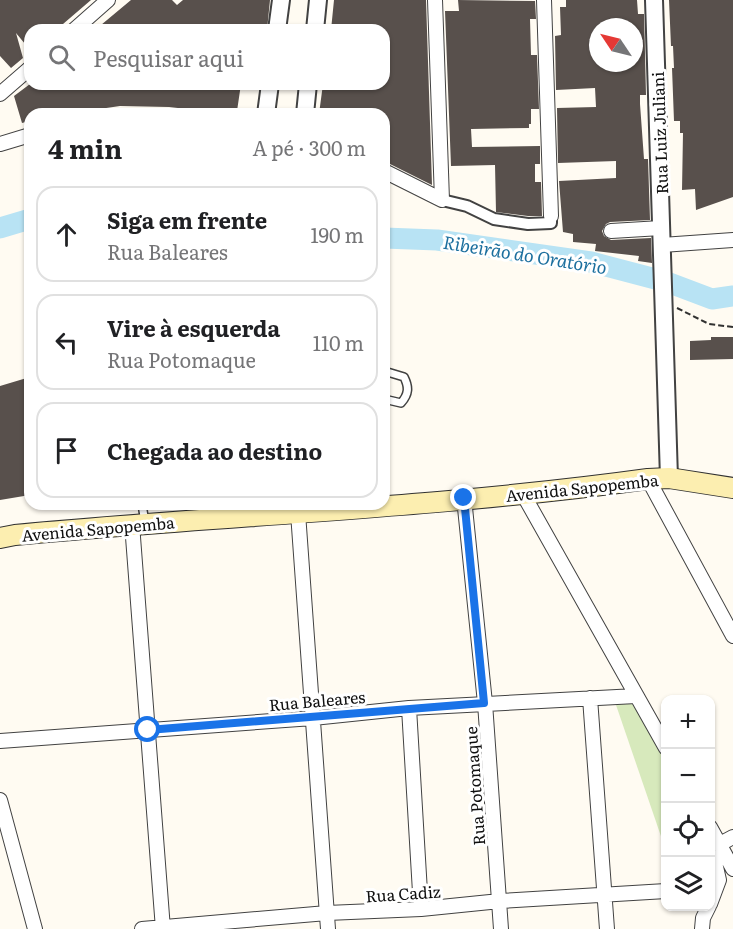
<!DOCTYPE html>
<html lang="pt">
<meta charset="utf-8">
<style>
body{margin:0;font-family:Literata,serif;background:#f2f2f2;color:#202124}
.controls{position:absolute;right:18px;bottom:18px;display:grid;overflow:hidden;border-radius:12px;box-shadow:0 2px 4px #0004}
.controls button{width:54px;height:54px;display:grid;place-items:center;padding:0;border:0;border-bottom:2px solid #e0e0e0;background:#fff;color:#202124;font:30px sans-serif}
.compass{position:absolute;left:589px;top:18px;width:54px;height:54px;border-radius:50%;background:#fff;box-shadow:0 2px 4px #0004;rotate:305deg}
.stop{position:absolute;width:18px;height:18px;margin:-14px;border:4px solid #1a73e8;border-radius:50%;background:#fff}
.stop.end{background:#1a73e8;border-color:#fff;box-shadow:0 2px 6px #0008}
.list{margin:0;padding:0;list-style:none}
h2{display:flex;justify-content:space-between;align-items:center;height:78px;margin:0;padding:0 24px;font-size:26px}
h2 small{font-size:20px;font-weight:400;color:#757577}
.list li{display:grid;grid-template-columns:39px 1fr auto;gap:18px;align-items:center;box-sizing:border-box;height:96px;margin:0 12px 12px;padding:0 12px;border:2px solid #e0e0e0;border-radius:18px}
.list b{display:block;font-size:22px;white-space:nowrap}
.list p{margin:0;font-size:20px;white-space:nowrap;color:#757577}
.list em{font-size:20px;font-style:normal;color:#757577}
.icon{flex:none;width:33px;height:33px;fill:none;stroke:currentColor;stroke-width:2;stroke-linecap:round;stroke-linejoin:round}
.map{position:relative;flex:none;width:733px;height:929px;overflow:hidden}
.search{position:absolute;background:#fff;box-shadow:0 2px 4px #0004;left:24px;top:24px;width:366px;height:66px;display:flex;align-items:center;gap:15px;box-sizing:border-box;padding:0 21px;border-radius:18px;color:#757577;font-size:22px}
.panel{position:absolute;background:#fff;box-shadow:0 2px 4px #0004;left:24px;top:108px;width:366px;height:402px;border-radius:18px}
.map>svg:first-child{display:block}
.green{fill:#d7e9bc}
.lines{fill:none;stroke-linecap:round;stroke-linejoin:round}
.river{stroke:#b8e3f4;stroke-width:21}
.building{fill:#58504c;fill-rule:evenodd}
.service-casing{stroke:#424242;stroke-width:10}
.pedestrian-casing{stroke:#424242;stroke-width:14}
.minor-casing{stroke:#424242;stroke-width:16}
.tertiary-casing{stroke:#424242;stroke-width:20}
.secondary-casing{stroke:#313131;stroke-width:22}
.path{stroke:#313131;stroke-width:2;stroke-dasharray:6 3;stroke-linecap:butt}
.service{stroke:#fff;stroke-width:7}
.pedestrian{stroke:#fff;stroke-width:10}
.minor{stroke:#fff;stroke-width:14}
.tertiary{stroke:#fff;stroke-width:16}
.secondary{stroke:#fceeb0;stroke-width:20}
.route{stroke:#1a73e8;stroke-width:8}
.labels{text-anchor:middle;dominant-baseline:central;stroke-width:6;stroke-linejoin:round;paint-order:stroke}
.street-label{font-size:16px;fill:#0f0f0f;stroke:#fff}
.water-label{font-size:18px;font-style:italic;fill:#1c6f9e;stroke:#fff}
</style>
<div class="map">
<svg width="733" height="929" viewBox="0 0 733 929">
<rect width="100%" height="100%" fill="#fffbf2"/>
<path class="green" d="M 625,701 L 632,704 L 637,709 L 665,761 L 665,848 L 615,702 Z"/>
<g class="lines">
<path class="river" d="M 0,228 L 30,219
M 384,238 L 437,240 L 591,262 L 667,282 L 712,299 L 733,296"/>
</g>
<path class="building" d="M 0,0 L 91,0 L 56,30 L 30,30 L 30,50 L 16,33 L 23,58 L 11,68 L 0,56 Z
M 131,0 L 172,0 L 177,5 L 183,0 L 270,0 L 267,30 L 95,30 Z
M 334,0 L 426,0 L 432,185 L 384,161 L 384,114 L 319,114 L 323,84 L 384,84 L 384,30 L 331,30 Z
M 458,0 L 535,1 L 536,19 L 530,19 L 531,55 L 537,55 L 539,109 L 531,109 L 531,124 L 529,124 L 529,128 L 471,129 L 472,147 L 540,146 L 540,164 L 535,164 L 535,182 L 541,182 L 542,216 L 528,216 L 496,212 L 495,165 L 451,166 L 445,11 L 459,11 Z
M 566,0 L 637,0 L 638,14 L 644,14 L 646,95 L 640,95 L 640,104 L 644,159 L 648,159 L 650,220 L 610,222 L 606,224 L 602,231 L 604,236 L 611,240 L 651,238 L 652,263 L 638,261 L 639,256 L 595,251 L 596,244 L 573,242 L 573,234 L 563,232 L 559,181 L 616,178 L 616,161 L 558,163 L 557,108 L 596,107 L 595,88 L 556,90 L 555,36 L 561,35 L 560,7 L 566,7 ZM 598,27 L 634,27 L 634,63 L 598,63 Z
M 669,0 L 733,0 L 733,197 L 696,210 L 695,189 L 682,190 L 683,133 L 680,133 L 680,121 L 674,121 L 672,68 L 674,68 L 673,46 L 671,46 Z
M 30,84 L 241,84 L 237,111 L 232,110 L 231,114 L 169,107 L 120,106 L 65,114 L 30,114 L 30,121 L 22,123 L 14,96 Z
M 711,337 L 733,337 L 733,359 L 690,360 L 690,341 L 711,340 Z
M 30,377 L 30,495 L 0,500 L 0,386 Z"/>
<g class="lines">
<defs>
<path id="service" d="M 384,371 L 404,377 C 409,387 409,394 401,403 L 384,399
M 142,504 L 145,523"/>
<path id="pedestrian" d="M 442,200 L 467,206 L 494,219 L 528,224 L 551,223 L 551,216"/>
<path id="minor" d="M 544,0 L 551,216
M 74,30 L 108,0
M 0,94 L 30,68
M 0,144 L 30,135
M 384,171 L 442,200 L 435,0
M 611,231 L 661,228
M 662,245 L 733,240
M 648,479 L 733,636
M 523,494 L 666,748
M 464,498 L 485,703 L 501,929
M 298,513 L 328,929
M 132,524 L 163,929
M 590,698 L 607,929
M 409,708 L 421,909
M 0,741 L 313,718 L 409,708 L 636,696
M 0,800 L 35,929
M 710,827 L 733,869
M 720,844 L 733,837
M 710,904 L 719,880 L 714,858
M 142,929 L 327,913 L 421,909 L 500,901 L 666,891
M 702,929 L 703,918 L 709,906"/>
<path id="tertiary" d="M 654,0 L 669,478
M 277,30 L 281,0
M 315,30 L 318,0
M 266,114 L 270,84
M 305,114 L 308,84"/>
<path id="secondary" d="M 0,538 L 15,535 C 226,515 438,508 648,479 L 669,478 L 733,488"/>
</defs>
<use href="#service" class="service-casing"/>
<use href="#pedestrian" class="pedestrian-casing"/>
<use href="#minor" class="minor-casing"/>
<use href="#tertiary" class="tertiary-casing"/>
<use href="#secondary" class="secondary-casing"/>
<path class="path" d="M 677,308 L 709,324 L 733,327"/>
<use href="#service" class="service"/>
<use href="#pedestrian" class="pedestrian"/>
<use href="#minor" class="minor"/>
<use href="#tertiary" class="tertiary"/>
<use href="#secondary" class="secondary"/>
</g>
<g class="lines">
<path class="route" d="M 148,730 L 484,703 L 464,498"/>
</g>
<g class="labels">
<g class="street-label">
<text transform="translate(659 133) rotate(-92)">Rua Luiz Juliani</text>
<text transform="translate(582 487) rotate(-6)">Avenida Sapopemba</text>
<text transform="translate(98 528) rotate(-5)">Avenida Sapopemba</text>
<text transform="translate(317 700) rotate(-5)">Rua Baleares</text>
<text transform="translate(474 786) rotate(-94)">Rua Potomaque</text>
<text transform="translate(403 893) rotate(-4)">Rua Cadiz</text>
</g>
<g class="water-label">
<text transform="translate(525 254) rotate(9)">Ribeirão do Oratório</text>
</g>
</g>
</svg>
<div class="controls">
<button>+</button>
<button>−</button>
<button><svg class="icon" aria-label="locate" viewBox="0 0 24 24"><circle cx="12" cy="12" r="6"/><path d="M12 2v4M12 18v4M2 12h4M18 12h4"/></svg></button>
<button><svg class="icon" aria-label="layers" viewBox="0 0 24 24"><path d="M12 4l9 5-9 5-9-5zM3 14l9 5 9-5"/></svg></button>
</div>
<svg class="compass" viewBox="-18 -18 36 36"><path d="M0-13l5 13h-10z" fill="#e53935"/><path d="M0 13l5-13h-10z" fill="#757577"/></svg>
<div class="stop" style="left:148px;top:730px"></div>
<div class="stop end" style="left:464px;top:498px"></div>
<div class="search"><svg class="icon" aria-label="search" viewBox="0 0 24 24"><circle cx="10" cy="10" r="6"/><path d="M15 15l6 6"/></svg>Pesquisar aqui</div>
<section class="panel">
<h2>4 min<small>A pé · 300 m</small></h2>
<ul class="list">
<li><svg class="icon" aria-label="ahead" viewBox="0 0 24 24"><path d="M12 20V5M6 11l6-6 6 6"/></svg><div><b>Siga em frente</b><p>Rua Baleares</p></div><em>190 m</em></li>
<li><svg class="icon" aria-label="left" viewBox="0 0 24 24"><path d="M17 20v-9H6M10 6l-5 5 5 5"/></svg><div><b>Vire à esquerda</b><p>Rua Potomaque</p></div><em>110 m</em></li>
<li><svg class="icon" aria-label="arrive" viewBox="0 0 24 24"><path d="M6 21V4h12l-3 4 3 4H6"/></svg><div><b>Chegada ao destino</b></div></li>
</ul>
</section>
</div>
